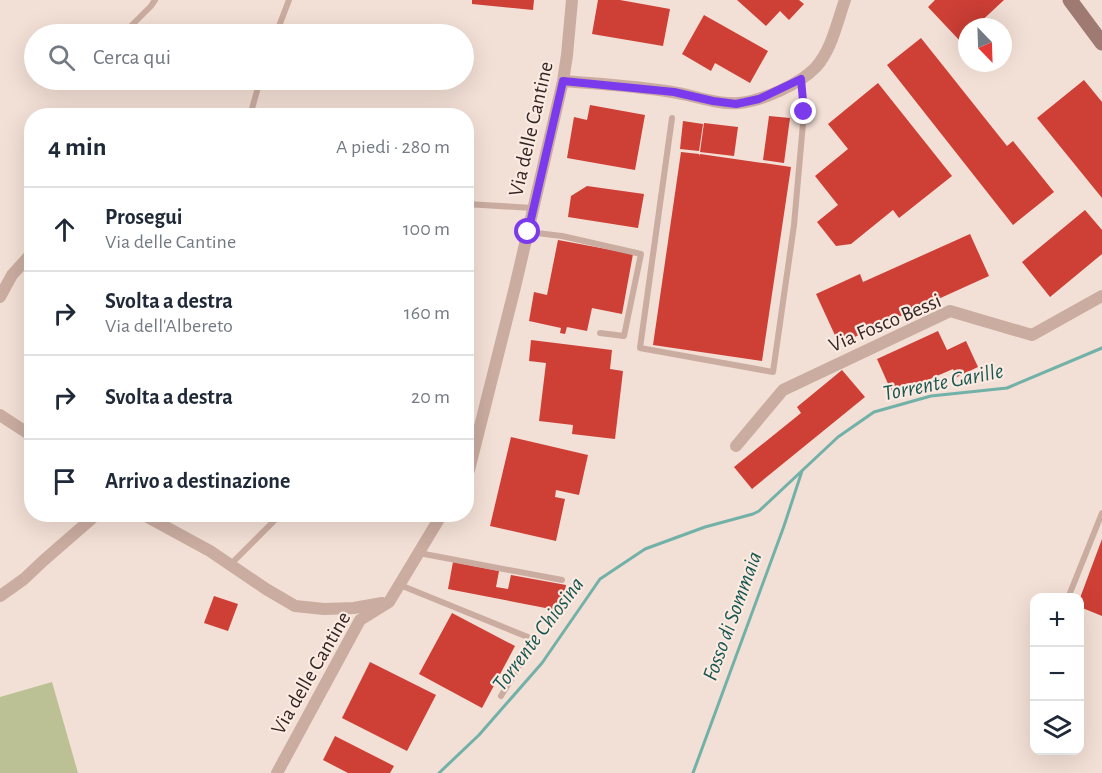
<!DOCTYPE html>
<html lang="it">
<meta charset="utf-8">
<style>
body{margin:0;font-family:"Alegreya Sans",sans-serif;background:#f6f6f7;color:#1f2937}
.controls{position:absolute;right:18px;bottom:18px;display:grid;overflow:hidden;border-radius:12px;box-shadow:0 6px 24px #0002}
.controls button{width:54px;height:54px;display:grid;place-items:center;padding:0;border:0;border-bottom:2px solid #e0e1e3;background:#fff;color:#1f2937;font:30px sans-serif}
.compass{position:absolute;left:958px;top:18px;width:54px;height:54px;border-radius:50%;background:#fff;box-shadow:0 6px 24px #0002;rotate:157deg}
.stop{position:absolute;width:18px;height:18px;margin:-14px;border:4px solid #7c3aed;border-radius:50%;background:#fff}
.stop.end{background:#7c3aed;border-color:#fff;box-shadow:0 2px 6px #0008}
.list{margin:0;padding:0;list-style:none}
h2{display:flex;justify-content:space-between;align-items:center;height:78px;margin:0;padding:0 24px;font-size:26px}
h2 small{font-size:20px;font-weight:400;color:#747a83}
.list li{display:grid;grid-template-columns:39px 1fr auto;gap:18px;align-items:center;box-sizing:border-box;height:84px;padding:0 24px;border-top:2px solid #e0e1e3}
.list b{display:block;font-size:22px;white-space:nowrap}
.list p{margin:0;font-size:20px;white-space:nowrap;color:#747a83}
.list em{font-size:20px;font-style:normal;color:#747a83}
.icon{flex:none;width:33px;height:33px;fill:none;stroke:currentColor;stroke-width:2;stroke-linecap:round;stroke-linejoin:round}
.map{position:relative;flex:none;width:1102px;height:773px;overflow:hidden}
.search{position:absolute;background:#fff;box-shadow:0 6px 24px #0002;left:24px;top:24px;width:450px;height:66px;display:flex;align-items:center;gap:15px;box-sizing:border-box;padding:0 21px;border-radius:33px;color:#747a83;font-size:22px}
.panel{position:absolute;background:#fff;box-shadow:0 6px 24px #0002;left:24px;top:108px;width:450px;height:414px;border-radius:24px}
.map>svg:first-child{display:block}
.green{fill:#bbc194}
.lines{fill:none;stroke-linecap:round;stroke-linejoin:round}
.stream{stroke:#72b1a8;stroke-width:3}
.building{fill:#ce3f36}
.service{stroke:#caaca0;stroke-width:6}
.minor{stroke:#caaca0;stroke-width:12}
.secondary{stroke:#9e7a72;stroke-width:15}
.route{stroke:#7c3aed;stroke-width:8}
.labels{text-anchor:middle;dominant-baseline:central;stroke-width:4.5;stroke-linejoin:round;paint-order:stroke}
.street-label{font-size:21px;fill:#342624;stroke:#faeae1}
.water-label{font-size:22px;font-style:italic;fill:#175750;stroke:#faeae1}
</style>
<div class="map">
<svg width="1102" height="773" viewBox="0 0 1102 773">
<rect width="100%" height="100%" fill="#f2dfd5"/>
<path class="green" d="M 52,682 L 78,773 L 0,773 L 0,697 Z"/>
<g class="lines">
<path class="stream" d="M 439,773 L 479,735 L 542,663 L 600,579 L 645,549 L 705,527 L 753,514 L 759,511 L 838,437 L 874,412 L 931,396 L 1007,388 L 1102,348
M 693,773 L 784,526 L 802,471"/>
</g>
<path class="building" d="M 472,0 L 534,0 L 533,10 L 472,4 Z
M 598,0 L 620,0 L 670,9 L 663,46 L 592,34 Z
M 737,0 L 799,0 L 804,4 L 789,20 L 780,11 L 766,26 Z
M 935,0 L 1004,0 L 975,27 L 967,27 L 967,34 L 960,41 L 928,7 Z
M 704,15 L 768,51 L 750,83 L 715,63 L 711,71 L 682,54 Z
M 921,38 L 1007,146 L 1013,141 L 1054,192 L 1013,225 L 887,65 Z
M 1084,80 L 1102,102 L 1102,198 L 1037,118 Z
M 878,83 L 952,176 L 899,218 L 893,210 L 851,244 L 836,246 L 817,222 L 838,205 L 815,176 L 848,149 L 828,124 Z
M 590,105 L 645,115 L 635,170 L 567,158 L 574,117 L 587,120 Z
M 769,116 L 790,118 L 784,163 L 763,160 Z
M 683,121 L 703,124 L 699,151 L 680,149 Z
M 704,123 L 738,127 L 734,156 L 700,152 Z
M 681,152 L 699,154 L 699,156 L 700,154 L 791,167 L 762,361 L 653,345 Z
M 587,186 L 644,194 L 638,228 L 568,217 L 571,196 Z
M 1085,210 L 1102,230 L 1102,254 L 1050,297 L 1022,262 Z
M 970,234 L 989,276 L 839,344 L 816,294 L 860,274 L 863,282 Z
M 558,240 L 633,254 L 622,314 L 592,308 L 587,331 L 567,327 L 565,334 L 560,333 L 561,328 L 529,321 L 534,292 L 547,295 Z
M 938,331 L 947,350 L 966,341 L 978,367 L 957,377 L 953,369 L 893,395 L 877,359 Z
M 531,340 L 612,350 L 610,369 L 623,371 L 615,439 L 572,434 L 573,425 L 539,421 L 546,363 L 529,361 Z
M 842,370 L 865,397 L 752,489 L 734,467 L 801,413 L 797,407 Z
M 511,437 L 588,455 L 579,495 L 556,490 L 555,497 L 565,499 L 556,541 L 490,526 Z
M 1102,539 L 1102,616 L 1080,607 L 1080,598 Z
M 453,562 L 499,571 L 496,587 L 508,589 L 511,575 L 566,585 L 561,611 L 448,589 Z
M 214,596 L 238,604 L 228,631 L 204,623 Z
M 452,613 L 515,646 L 482,708 L 419,674 Z
M 370,662 L 436,695 L 407,751 L 342,718 Z
M 335,736 L 394,766 L 390,773 L 348,773 L 323,760 Z"/>
<g class="lines">
<path class="service" d="M 114,34 L 128,29 L 151,6 L 155,0
M 276,34 L 289,0
M 250,116 L 260,80
M 672,118 L 640,348 L 773,372 L 794,225 L 804,112 L 801,80
M 466,204 L 533,208
M 528,232 L 562,236 L 641,254 L 624,336 L 600,333
M 419,553 L 562,580
M 231,564 L 281,514
M 400,585 L 535,640 L 501,696
M 1068,598 L 1102,513"/>
<path class="minor" d="M 563,81 C 599,84 636,86 672,92 C 693,95 718,105 739,103 C 762,101 800,84 816,67 C 832,49 837,22 845,0
M 0,297 L 12,275 L 32,253
M 0,415 L 32,436
M 736,446 L 783,390 L 950,311 L 1032,335 L 1102,296
M 466,474 L 469,470 L 515,287 L 563,81 L 567,55 L 572,0
M 142,514 L 210,551 L 266,589 L 295,606 L 324,609 L 354,608 L 382,603
M 0,596 L 24,579 L 43,561 L 97,514
M 277,773 L 360,620 L 389,602 L 442,514"/>
<path class="secondary" d="M 1070,0 L 1102,43"/>
</g>
<g class="lines">
<path class="route" d="M 528,232 L 563,81 L 674,92 L 713,101 L 736,104 L 759,99 L 801,79 L 804,112"/>
</g>
<g class="labels">
<g class="street-label">
<text transform="translate(531 129) rotate(-77)">Via delle Cantine</text>
<text transform="translate(885 323) rotate(-23)">Via Fosco Bessi</text>
<text transform="translate(311 673) rotate(-60)">Via delle Cantine</text>
</g>
<g class="water-label">
<text transform="translate(943 382) rotate(-11)">Torrente Garille</text>
<text transform="translate(732 616) rotate(-70)">Fosso di Sommaia</text>
<text transform="translate(538 634) rotate(-53)">Torrente Chiosina</text>
</g>
</g>
</svg>
<div class="controls">
<button>+</button>
<button>−</button>
<button><svg class="icon" aria-label="layers" viewBox="0 0 24 24"><path d="M12 4l9 5-9 5-9-5zM3 14l9 5 9-5"/></svg></button>
</div>
<svg class="compass" viewBox="-18 -18 36 36"><path d="M0-13l5 13h-10z" fill="#e53935"/><path d="M0 13l5-13h-10z" fill="#747a83"/></svg>
<div class="stop" style="left:528px;top:232px"></div>
<div class="stop end" style="left:804px;top:112px"></div>
<div class="search"><svg class="icon" aria-label="search" viewBox="0 0 24 24"><circle cx="10" cy="10" r="6"/><path d="M15 15l6 6"/></svg>Cerca qui</div>
<section class="panel">
<h2>4 min<small>A piedi · 280 m</small></h2>
<ul class="list">
<li><svg class="icon" aria-label="ahead" viewBox="0 0 24 24"><path d="M12 20V5M6 11l6-6 6 6"/></svg><div><b>Prosegui</b><p>Via delle Cantine</p></div><em>100 m</em></li>
<li><svg class="icon" aria-label="right" viewBox="0 0 24 24"><path d="M7 20v-9h11M14 6l5 5-5 5"/></svg><div><b>Svolta a destra</b><p>Via dell'Albereto</p></div><em>160 m</em></li>
<li><svg class="icon" aria-label="right" viewBox="0 0 24 24"><path d="M7 20v-9h11M14 6l5 5-5 5"/></svg><div><b>Svolta a destra</b></div><em>20 m</em></li>
<li><svg class="icon" aria-label="arrive" viewBox="0 0 24 24"><path d="M6 21V4h12l-3 4 3 4H6"/></svg><div><b>Arrivo a destinazione</b></div></li>
</ul>
</section>
</div>
